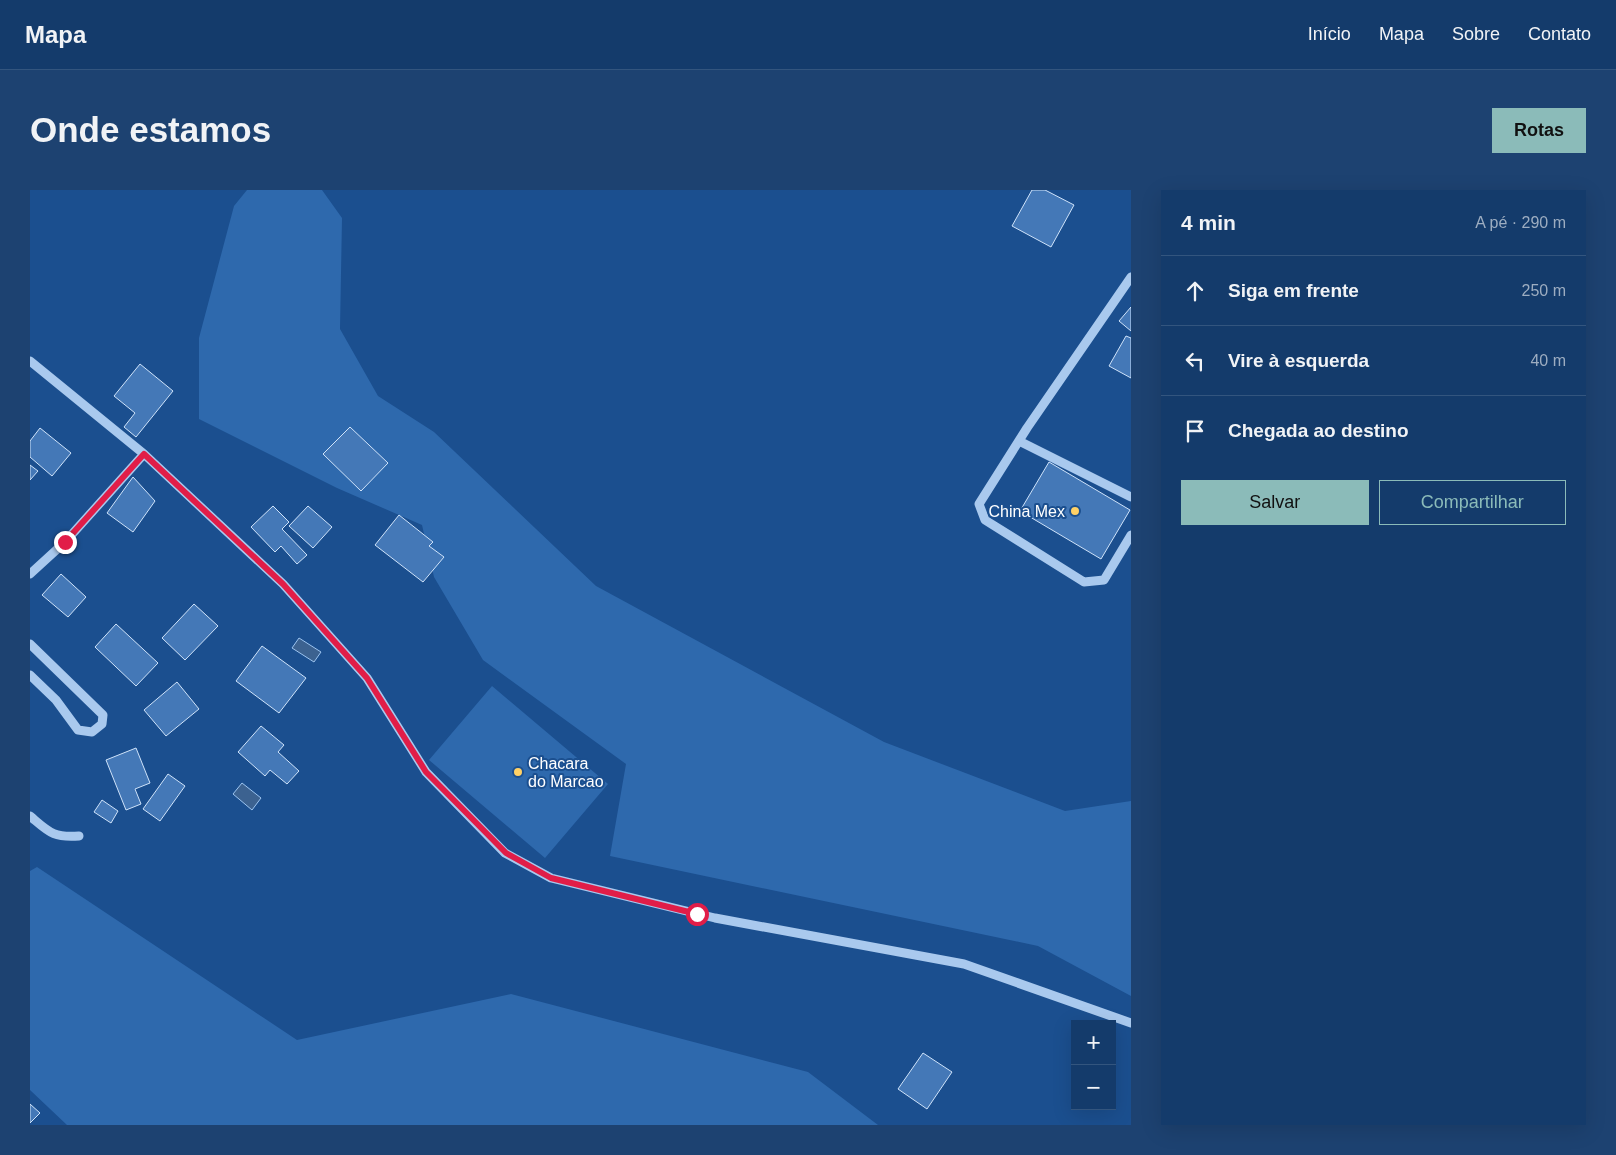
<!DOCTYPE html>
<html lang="pt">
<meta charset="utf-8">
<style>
body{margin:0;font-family:Helvetica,sans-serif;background:#1d4271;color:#f1f3f6}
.controls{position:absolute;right:15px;bottom:15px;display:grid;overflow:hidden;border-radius:0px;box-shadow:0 5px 20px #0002}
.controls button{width:45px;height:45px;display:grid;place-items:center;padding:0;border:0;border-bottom:1px solid #33557e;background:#143b6b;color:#f1f3f6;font:25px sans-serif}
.stop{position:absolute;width:15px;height:15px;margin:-11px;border:4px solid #e11d48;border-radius:50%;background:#fff}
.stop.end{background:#e11d48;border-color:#fff;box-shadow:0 1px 5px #0008}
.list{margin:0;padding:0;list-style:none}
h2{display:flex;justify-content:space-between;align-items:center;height:65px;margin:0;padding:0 20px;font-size:21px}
h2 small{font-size:16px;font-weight:400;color:#9dadc1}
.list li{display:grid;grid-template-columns:32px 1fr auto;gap:15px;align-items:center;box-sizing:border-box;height:70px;padding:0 20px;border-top:1px solid #33557e}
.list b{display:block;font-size:19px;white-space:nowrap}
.list em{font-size:16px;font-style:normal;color:#9dadc1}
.actions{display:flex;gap:10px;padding:15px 20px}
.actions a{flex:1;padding:11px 0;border:1px solid #8bbbb9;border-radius:0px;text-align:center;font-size:18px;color:#8bbbb9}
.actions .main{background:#8bbbb9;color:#111}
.icon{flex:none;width:28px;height:28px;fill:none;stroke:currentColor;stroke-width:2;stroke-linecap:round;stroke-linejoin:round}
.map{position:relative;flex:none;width:1101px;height:935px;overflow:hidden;border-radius:0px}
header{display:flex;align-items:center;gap:30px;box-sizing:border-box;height:70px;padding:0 25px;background:#143b6b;border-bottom:1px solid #33557e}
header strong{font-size:24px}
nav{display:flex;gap:28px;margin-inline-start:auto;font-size:18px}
.intro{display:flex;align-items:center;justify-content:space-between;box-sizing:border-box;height:120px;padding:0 30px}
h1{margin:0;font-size:35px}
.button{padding:12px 22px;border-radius:0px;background:#8bbbb9;color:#111;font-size:18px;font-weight:700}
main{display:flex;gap:30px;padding:0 30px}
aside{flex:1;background:#143b6b;border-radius:0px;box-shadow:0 5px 20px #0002}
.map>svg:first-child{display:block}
.green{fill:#2e69ad}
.water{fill:#3c6290;stroke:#9cc4f0}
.building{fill:#4478b7;stroke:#cfe3fa}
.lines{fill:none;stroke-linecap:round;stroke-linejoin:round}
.minor{stroke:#a9c9ee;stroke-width:9}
.route{stroke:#e11d48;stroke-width:6}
.poi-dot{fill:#ffd166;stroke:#1b4f8f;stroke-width:2}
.labels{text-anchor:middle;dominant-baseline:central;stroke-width:4;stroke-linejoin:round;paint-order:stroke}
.poi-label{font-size:16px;fill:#fff;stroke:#1b4f8f;text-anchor:end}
</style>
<header>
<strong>Mapa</strong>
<nav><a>Início</a><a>Mapa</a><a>Sobre</a><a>Contato</a></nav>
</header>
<div class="intro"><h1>Onde estamos</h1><a class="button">Rotas</a></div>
<main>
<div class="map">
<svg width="1101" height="935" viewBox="0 0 1101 935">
<rect width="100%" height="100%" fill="#1b4f8f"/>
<path class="green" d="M 217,0 L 292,0 L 312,28 L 310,139 L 348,206 L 404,242 L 566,396 L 854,552 L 1035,621 L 1101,611 L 1101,806 L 1008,756 L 580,666 L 596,574 L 453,470 L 404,387 L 392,335 L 307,298 L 169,229 L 169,148 L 204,16 Z
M 462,496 L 578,594 L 515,668 L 399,570 Z
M 7,677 L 267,850 L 481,804 L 778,882 L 848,935 L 37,935 L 0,900 L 0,681 Z"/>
<path class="water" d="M 269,448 L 291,462 L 284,472 L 262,458 Z
M 212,593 L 231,608 L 222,620 L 203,604 Z"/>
<path class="building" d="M 1002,0 L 1015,0 L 1044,15 L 1021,57 L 982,36 Z
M 1101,117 L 1101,141 L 1089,131 Z
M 1096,146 L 1101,148 L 1101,188 L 1079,176 Z
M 110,174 L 143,201 L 106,247 L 94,237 L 105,223 L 84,206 Z
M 320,237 L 358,273 L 331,301 L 293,264 Z
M 10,238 L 41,263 L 22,286 L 0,267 L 0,251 Z
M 1019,272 L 1100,320 L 1071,369 L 990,321 Z
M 0,275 L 8,281 L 0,290 Z
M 103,287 L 125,311 L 103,342 L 77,323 Z
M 243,316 L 259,332 L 252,339 L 277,365 L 267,374 L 251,356 L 245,362 L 221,337 Z
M 278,316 L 302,337 L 283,358 L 259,336 Z
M 369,325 L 403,352 L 399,356 L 414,367 L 393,392 L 345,355 Z
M 31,384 L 56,407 L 38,427 L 12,405 Z
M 164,414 L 188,436 L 155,470 L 132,448 Z
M 86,434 L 128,473 L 106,496 L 65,457 Z
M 232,456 L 276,488 L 249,523 L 206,491 Z
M 147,492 L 169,519 L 136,546 L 114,520 Z
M 231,536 L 254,555 L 248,562 L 269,581 L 257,594 L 240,580 L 235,586 L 208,562 Z
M 106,558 L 120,593 L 105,599 L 111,614 L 96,620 L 76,570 Z
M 138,584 L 155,596 L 130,631 L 113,619 Z
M 72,610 L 88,621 L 81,633 L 64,622 Z
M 893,863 L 922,882 L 897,919 L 868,899 Z
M 0,914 L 10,923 L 0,933 Z"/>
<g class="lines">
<path class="minor" d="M 1101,87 L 997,238 L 949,314 L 955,330 L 1054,392 L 1074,390 L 1101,345
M 0,171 L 114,264 L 253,394 L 337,488 L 396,582 L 475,663 L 521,688 L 685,728 L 934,774 L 1101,833
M 989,251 L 1101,307
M 0,384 L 35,352 L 114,264
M 0,454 L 73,525 L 72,534 L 62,542 L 48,540 L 26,510 L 0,485
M 0,626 C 19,642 23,648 49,646"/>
</g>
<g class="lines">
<path class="route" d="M 35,352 L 114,264 L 253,394 L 337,488 L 396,582 L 476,663 L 521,688 L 667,724"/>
</g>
<g class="poi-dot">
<circle cx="1045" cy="321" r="5"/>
<circle cx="488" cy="582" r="5"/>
</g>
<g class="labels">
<g class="poi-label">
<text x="1035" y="321">China Mex</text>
<text x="498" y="573" text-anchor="start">Chacara<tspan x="498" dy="18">do Marcao</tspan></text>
</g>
</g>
</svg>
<div class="controls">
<button>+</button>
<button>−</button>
</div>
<div class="stop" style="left:667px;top:724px"></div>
<div class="stop end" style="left:35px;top:352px"></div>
</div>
<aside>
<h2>4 min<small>A pé · 290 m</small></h2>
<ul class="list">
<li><svg class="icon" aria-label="ahead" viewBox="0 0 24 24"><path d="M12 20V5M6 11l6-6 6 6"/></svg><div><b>Siga em frente</b></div><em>250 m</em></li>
<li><svg class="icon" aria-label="left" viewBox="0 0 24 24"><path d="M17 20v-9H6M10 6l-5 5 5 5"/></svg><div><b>Vire à esquerda</b></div><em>40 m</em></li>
<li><svg class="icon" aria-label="arrive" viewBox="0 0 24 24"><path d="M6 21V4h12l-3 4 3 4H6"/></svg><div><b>Chegada ao destino</b></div></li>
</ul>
<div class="actions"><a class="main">Salvar</a><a>Compartilhar</a></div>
</aside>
</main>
